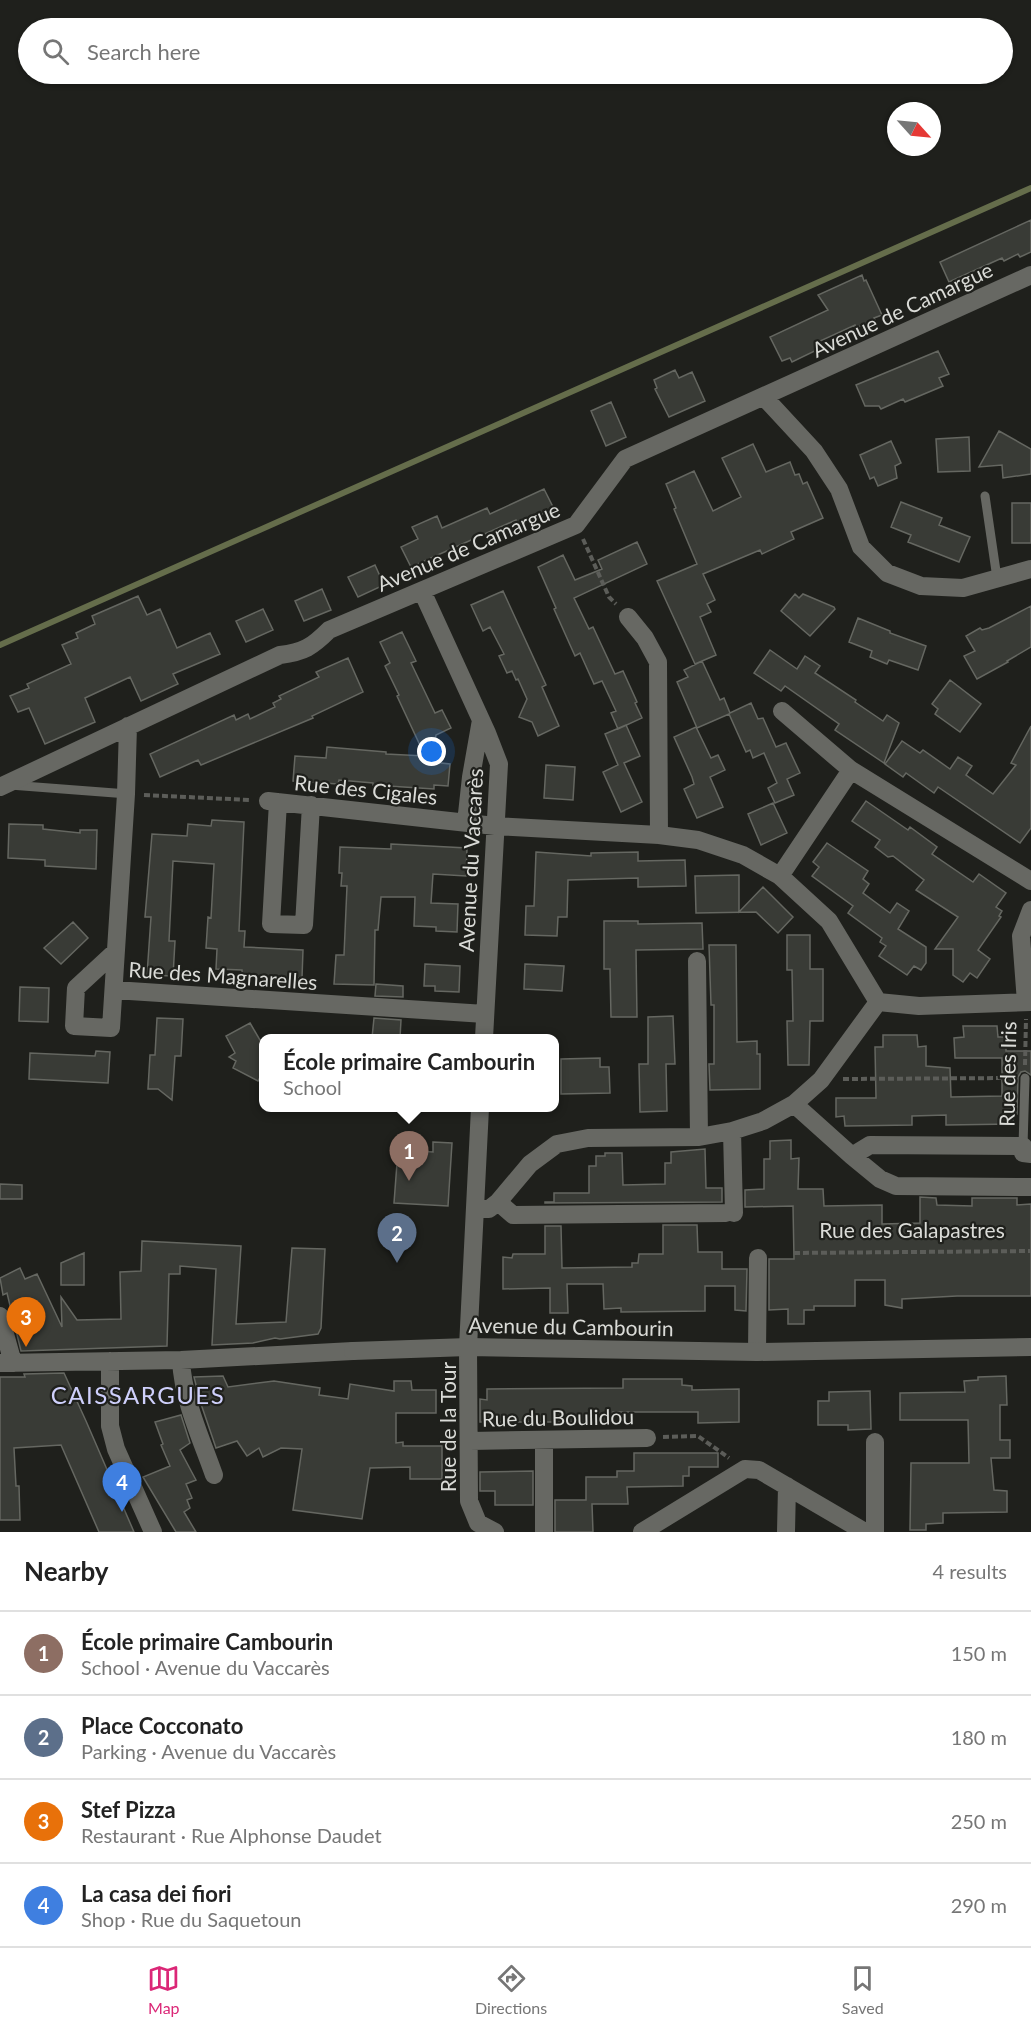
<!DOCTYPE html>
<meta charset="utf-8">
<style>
body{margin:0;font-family:Lato,sans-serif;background:#f2f2f2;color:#222}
.compass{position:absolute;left:887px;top:102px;width:54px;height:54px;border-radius:50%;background:#fff;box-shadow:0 2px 4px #0004;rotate:117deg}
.you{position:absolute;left:432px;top:752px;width:21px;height:21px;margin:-15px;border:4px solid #fff;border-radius:50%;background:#1a73e8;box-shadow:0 0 0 9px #1a73e833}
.badge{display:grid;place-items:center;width:39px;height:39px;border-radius:50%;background:#db2777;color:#fff;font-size:20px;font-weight:700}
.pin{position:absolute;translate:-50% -50px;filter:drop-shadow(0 2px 3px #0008)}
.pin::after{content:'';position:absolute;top:32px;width:21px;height:18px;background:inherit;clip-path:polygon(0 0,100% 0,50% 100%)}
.popup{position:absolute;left:259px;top:1034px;width:300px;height:78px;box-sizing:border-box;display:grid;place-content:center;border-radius:12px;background:#fff;filter:drop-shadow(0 2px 4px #0005);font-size:20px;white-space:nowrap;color:#767676}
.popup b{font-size:22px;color:#222}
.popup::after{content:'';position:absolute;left:50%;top:100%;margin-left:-12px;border:12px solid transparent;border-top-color:#fff}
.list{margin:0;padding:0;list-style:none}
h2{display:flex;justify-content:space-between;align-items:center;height:78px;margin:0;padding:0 24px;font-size:26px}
h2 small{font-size:20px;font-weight:400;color:#767676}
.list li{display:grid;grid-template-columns:39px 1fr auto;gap:18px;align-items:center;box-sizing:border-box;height:84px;padding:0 24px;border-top:2px solid #e0e0e0}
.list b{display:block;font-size:22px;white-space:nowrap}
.list p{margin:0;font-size:20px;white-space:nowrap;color:#767676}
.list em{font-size:20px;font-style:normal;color:#767676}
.icon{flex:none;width:33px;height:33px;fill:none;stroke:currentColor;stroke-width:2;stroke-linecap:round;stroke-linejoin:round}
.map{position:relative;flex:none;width:1031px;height:1532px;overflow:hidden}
.search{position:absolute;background:#fff;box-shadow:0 2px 4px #0004;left:18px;right:18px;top:18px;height:66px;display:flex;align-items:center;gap:15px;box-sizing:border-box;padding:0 21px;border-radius:33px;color:#767676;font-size:22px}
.sheet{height:414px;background:#fff}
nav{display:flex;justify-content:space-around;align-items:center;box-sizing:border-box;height:84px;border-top:2px solid #e0e0e0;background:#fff;font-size:16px;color:#767676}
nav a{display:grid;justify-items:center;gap:3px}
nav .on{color:#db2777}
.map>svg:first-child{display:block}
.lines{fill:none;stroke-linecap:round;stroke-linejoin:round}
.stream{stroke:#656d4b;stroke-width:6}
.building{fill:#393b36;stroke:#656761;stroke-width:1.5}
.path{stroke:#5c5d59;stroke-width:4;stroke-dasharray:6 3;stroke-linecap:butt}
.lane{stroke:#676863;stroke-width:9}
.street{stroke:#676863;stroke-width:18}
.secondary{stroke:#676863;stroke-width:18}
.labels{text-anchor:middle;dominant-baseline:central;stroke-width:4.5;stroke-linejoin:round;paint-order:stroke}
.street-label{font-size:21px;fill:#dadbd7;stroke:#1f201c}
.quarter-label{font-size:24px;letter-spacing:1.5px;fill:#cfd0fc;stroke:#1f201c}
</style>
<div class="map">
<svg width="1031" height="1532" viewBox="0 0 1031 1532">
<rect width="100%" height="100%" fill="#1f201c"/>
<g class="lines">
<path class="stream" d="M 0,645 L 1031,188"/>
</g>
<path class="building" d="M 1031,220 L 1031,252 L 1020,257 L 1018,254 L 1004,261 L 1002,258 L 949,282 L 940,262 Z
M 862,275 L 864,281 L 866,280 L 882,315 L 874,318 L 875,320 L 856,328 L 855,325 L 820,341 L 823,347 L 792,362 L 790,358 L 782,361 L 770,337 L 828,310 L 818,295 Z
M 938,351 L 949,374 L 939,378 L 943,386 L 905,402 L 903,399 L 881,409 L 879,406 L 865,406 L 856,385 Z
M 675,370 L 679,378 L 692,372 L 705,401 L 669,417 L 655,389 L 657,388 L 654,380 Z
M 611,402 L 626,437 L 606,446 L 591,411 Z
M 999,431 L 1031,449 L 1031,474 L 1003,478 L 1002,465 L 979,467 Z
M 969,437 L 970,471 L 938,472 L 936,439 Z
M 891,441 L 901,463 L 895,466 L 897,478 L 878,486 L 874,477 L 870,479 L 860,455 Z
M 753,444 L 766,472 L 790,462 L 795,475 L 799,474 L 803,484 L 807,482 L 823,518 L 791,532 L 794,539 L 762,554 L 760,550 L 703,574 L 715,600 L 707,604 L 711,612 L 700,617 L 716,655 L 695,664 L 657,581 L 697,564 L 674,509 L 676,508 L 666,484 L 694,471 L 713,511 L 741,497 L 722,458 Z
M 544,489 L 554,509 L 518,525 L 516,520 L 411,567 L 401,547 L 418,539 L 412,527 L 437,516 L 442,528 L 487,508 L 490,514 Z
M 901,502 L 942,518 L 939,525 L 970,537 L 959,562 L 908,542 L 911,535 L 891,527 Z
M 1012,503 L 1031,503 L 1031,543 L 1012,543 Z
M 637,542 L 647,564 L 574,598 L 589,629 L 593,627 L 615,674 L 623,671 L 637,702 L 635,703 L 642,718 L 618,729 L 611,713 L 616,711 L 602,681 L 594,684 L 580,653 L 575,656 L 554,609 L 556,608 L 538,567 L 563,555 L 575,580 L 602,569 L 598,560 Z
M 375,565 L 384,585 L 358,597 L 348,577 Z
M 322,589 L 331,610 L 304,621 L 295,601 Z
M 503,591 L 546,685 L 542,687 L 559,726 L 538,736 L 532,722 L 519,717 L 527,699 L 518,679 L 516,680 L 512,671 L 507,673 L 499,656 L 504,654 L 490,627 L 483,631 L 471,605 Z
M 795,594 L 799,598 L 803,594 L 834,607 L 835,609 L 810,636 L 781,611 Z
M 138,596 L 147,615 L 160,609 L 177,648 L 210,633 L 220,654 L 173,674 L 178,684 L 141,701 L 130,677 L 85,698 L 95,722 L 45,744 L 29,708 L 18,712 L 10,696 L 29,688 L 27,684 L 71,664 L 62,645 L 78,638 L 76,633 L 95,624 L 92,616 Z
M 1031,606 L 1031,647 L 1007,661 L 1008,662 L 977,679 L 964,656 L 975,651 L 966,636 L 980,628 L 982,630 L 989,628 Z
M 263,609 L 273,630 L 246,642 L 236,621 Z
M 858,618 L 890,631 L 890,633 L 926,646 L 918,670 L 889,660 L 887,664 L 870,657 L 872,651 L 849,642 Z
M 402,632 L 416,661 L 411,663 L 435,713 L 442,710 L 451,728 L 436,735 L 432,762 L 450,764 L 448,786 L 434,785 L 434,789 L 373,785 L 373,783 L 339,780 L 338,784 L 293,781 L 295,756 L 326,758 L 327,747 L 386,752 L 386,754 L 425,756 L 397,696 L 399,695 L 385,666 L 390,663 L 380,642 Z
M 770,650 L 797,669 L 805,656 L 820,666 L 815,673 L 856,700 L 855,702 L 883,721 L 887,715 L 899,723 L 884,763 L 835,730 L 839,724 L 785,686 L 781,691 L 754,673 Z
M 348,658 L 363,692 L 312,716 L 313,718 L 201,765 L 198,760 L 160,777 L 150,754 L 234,715 L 236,720 L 248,714 L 250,719 L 275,707 L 273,703 L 281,699 L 279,696 L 319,677 L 316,672 Z
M 702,661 L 720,700 L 724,698 L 730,713 L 751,703 L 758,719 L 763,718 L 776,747 L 786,743 L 800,773 L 787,779 L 794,795 L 775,803 L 768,788 L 777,783 L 764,753 L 753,758 L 750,750 L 746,752 L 729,714 L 697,728 L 677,682 L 688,677 L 684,670 Z
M 950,680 L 981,704 L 960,732 L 935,714 L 938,709 L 932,704 Z
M 626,725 L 640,756 L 624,763 L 642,802 L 621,812 L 603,772 L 618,765 L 605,734 Z
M 1031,726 L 1031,828 L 1020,843 L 938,787 L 934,793 L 906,773 L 903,777 L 885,764 L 902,741 L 920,753 L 923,750 L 950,769 L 958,757 L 972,766 L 966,775 L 993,794 L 1016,765 L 1011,763 Z
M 696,727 L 711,758 L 718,755 L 725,770 L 710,777 L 723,807 L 697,818 L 684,789 L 694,784 L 692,777 L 674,737 Z
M 546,765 L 575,767 L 573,800 L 544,798 Z
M 866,801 L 908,830 L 910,827 L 937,847 L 932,854 L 973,882 L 979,874 L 1006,893 L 996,907 L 1002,911 L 999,916 L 1001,917 L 978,950 L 990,959 L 977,978 L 970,973 L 963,982 L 953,975 L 953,949 L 935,949 L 958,917 L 916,890 L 924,880 L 893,856 L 888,857 L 875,847 L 880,840 L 852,821 Z
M 773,803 L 787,833 L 761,845 L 748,814 Z
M 212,820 L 244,822 L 239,931 L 245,931 L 244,947 L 303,950 L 302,978 L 242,976 L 242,970 L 216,969 L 217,949 L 206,948 L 208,917 L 211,918 L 214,864 L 173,861 L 169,941 L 175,941 L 173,976 L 147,975 L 151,917 L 145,917 L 152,834 L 187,836 L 188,824 L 211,826 Z
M 9,824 L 43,825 L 43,829 L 80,833 L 80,830 L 97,830 L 96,869 L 45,866 L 45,860 L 8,858 Z
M 827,843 L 868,871 L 863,879 L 869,884 L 863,893 L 890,913 L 897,903 L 909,911 L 898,929 L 926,947 L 926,963 L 921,970 L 914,966 L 907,975 L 879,956 L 886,946 L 880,942 L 882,938 L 848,913 L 853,906 L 812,876 L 819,867 L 813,862 Z
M 391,844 L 467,848 L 466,876 L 433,874 L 431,903 L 458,904 L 457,932 L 436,931 L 436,927 L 414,926 L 415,897 L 381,897 L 378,930 L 375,930 L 374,985 L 334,984 L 336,955 L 344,955 L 347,886 L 341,886 L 342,873 L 339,873 L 340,847 L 391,849 Z
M 536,852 L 591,856 L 591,853 L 638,852 L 638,861 L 685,860 L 686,886 L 638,887 L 638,878 L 568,880 L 567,917 L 558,917 L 557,936 L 525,935 L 526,906 L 534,906 Z
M 739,875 L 739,912 L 763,887 L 793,917 L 778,933 L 756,912 L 696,913 L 695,876 Z
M 604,921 L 638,921 L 638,924 L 702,923 L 703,949 L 636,950 L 637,1017 L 611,1017 L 610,969 L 604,969 Z
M 73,922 L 88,938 L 61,964 L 44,948 Z
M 787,935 L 810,935 L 810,969 L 823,969 L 823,1021 L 810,1021 L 809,1065 L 788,1065 L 787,1021 L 793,1021 L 792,970 L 787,970 Z
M 709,945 L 736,945 L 737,1042 L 757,1041 L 757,1054 L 760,1054 L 760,1089 L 710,1090 L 709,1064 L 714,1064 L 714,1005 L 711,1005 Z
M 425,964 L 460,966 L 459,992 L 435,991 L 435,986 L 424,986 Z
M 525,964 L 564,966 L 562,991 L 524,989 Z
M 376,984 L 403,986 L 403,997 L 375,996 Z
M 20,987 L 49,988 L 48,1022 L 19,1021 Z
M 673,1016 L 675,1064 L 666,1064 L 667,1111 L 640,1112 L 639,1064 L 648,1064 L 648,1017 Z
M 157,1018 L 183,1019 L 181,1056 L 175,1056 L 172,1100 L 158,1089 L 148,1089 L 150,1055 L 155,1055 Z
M 374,1018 L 401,1020 L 400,1038 L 372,1038 Z
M 250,1023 L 264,1047 L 264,1070 L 258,1081 L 233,1068 L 236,1061 L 229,1057 L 235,1053 L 226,1036 Z
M 963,1026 L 997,1026 L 998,1037 L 1006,1037 L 1006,1051 L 1031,1051 L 1031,1075 L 1025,1071 L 1021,1072 L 1018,1077 L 1017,1114 L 1013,1114 L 1013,1124 L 946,1125 L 946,1115 L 912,1116 L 912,1125 L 845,1126 L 844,1116 L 836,1117 L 836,1098 L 876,1098 L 875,1047 L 883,1047 L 883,1035 L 917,1035 L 918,1047 L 926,1046 L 926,1066 L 950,1068 L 951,1097 L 1002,1096 L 1002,1058 L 955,1058 L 954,1038 L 964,1037 Z
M 96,1051 L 110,1052 L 108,1083 L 29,1079 L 30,1053 L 95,1056 Z
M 600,1058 L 600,1067 L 609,1067 L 610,1093 L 561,1094 L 561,1059 Z
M 791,1140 L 791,1159 L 799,1158 L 798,1189 L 823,1189 L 824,1206 L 882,1205 L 882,1224 L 920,1223 L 920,1197 L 936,1198 L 937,1205 L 972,1206 L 972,1198 L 1017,1198 L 1017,1205 L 1031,1204 L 1031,1296 L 957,1296 L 902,1299 L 902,1308 L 885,1305 L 885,1280 L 855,1280 L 855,1306 L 814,1306 L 814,1310 L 804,1310 L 804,1324 L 788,1324 L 788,1309 L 769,1310 L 769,1259 L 794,1259 L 793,1206 L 745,1207 L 745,1190 L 764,1189 L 764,1159 L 770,1159 L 770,1141 Z
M 433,1142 L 452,1143 L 448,1206 L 394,1203 L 398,1150 L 433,1152 Z
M 705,1149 L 706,1188 L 722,1188 L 722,1202 L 545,1203 L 545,1202 L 554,1202 L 554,1193 L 589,1193 L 589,1166 L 596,1166 L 596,1156 L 605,1156 L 605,1153 L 622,1153 L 623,1185 L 665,1184 L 665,1163 L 671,1163 L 671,1152 Z
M 0,1184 L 22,1185 L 22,1199 L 0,1199 Z
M 663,1225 L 697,1225 L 698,1252 L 722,1252 L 722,1269 L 747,1269 L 746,1311 L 735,1310 L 735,1286 L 705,1286 L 705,1311 L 621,1312 L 621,1308 L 604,1309 L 603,1284 L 567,1284 L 568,1313 L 550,1313 L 550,1288 L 503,1289 L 503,1257 L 512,1258 L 513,1254 L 545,1254 L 545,1226 L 561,1226 L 562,1268 L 632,1267 L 632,1263 L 638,1263 L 639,1254 L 663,1254 Z
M 142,1241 L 241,1246 L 236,1324 L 286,1322 L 292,1248 L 325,1249 L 321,1328 L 318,1334 L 280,1339 L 275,1338 L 253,1343 L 212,1345 L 216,1269 L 180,1266 L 180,1274 L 169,1274 L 167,1346 L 21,1351 L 7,1293 L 3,1295 L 0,1278 L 20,1268 L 25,1279 L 37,1274 L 62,1327 L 61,1297 L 77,1320 L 121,1319 L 120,1272 L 141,1271 Z
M 84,1253 L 84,1285 L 61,1285 L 61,1263 Z
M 64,1373 L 86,1421 L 134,1532 L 99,1532 L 61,1445 L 14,1448 L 16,1486 L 19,1486 L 20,1520 L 0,1520 L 0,1377 L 25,1377 L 24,1374 Z
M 223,1376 L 228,1387 L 274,1381 L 320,1388 L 319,1395 L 348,1399 L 350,1384 L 394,1391 L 394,1381 L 411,1381 L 412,1390 L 436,1390 L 436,1413 L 396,1413 L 396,1443 L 403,1442 L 403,1446 L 442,1446 L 442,1479 L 410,1479 L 410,1467 L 370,1468 L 362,1519 L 293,1510 L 302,1449 L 281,1448 L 263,1457 L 259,1448 L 247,1456 L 237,1441 L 216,1448 L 200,1401 L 194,1377 Z
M 1006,1376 L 1007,1405 L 1000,1405 L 1000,1440 L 1010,1440 L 1010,1458 L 991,1458 L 994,1490 L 1007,1491 L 1007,1512 L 943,1513 L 943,1523 L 926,1524 L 926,1530 L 910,1530 L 911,1463 L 969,1463 L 968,1420 L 900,1420 L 900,1393 L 965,1392 L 964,1381 L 978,1380 L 978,1377 Z
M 623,1379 L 682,1379 L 682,1385 L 692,1386 L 692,1390 L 739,1389 L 739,1422 L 698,1423 L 698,1412 L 613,1412 L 614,1422 L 480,1422 L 480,1399 L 487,1400 L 487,1389 L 623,1388 Z
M 870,1391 L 871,1429 L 848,1430 L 848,1425 L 818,1425 L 818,1401 L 829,1401 L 829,1392 Z
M 181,1415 L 190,1443 L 180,1450 L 196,1480 L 186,1484 L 192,1498 L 187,1500 L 190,1508 L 184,1512 L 196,1532 L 176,1532 L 143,1477 L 170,1466 L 161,1445 L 163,1444 L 155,1422 Z
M 634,1453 L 718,1453 L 718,1467 L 689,1467 L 689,1476 L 683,1476 L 683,1486 L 627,1487 L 628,1504 L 592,1504 L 593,1532 L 555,1532 L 555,1500 L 586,1500 L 586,1477 L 617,1477 L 617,1471 L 634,1471 Z
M 533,1471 L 533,1505 L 495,1505 L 495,1491 L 480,1491 L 480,1472 Z"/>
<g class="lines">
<path class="path" d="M 583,539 L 609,597 L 616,604
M 144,795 L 250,800
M 1025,1065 L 1026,1019
M 843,1079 L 1012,1078
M 794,1253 L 1031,1251
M 663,1437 L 698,1436 L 729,1458"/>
<path class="lane" d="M 985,496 L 997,578
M 10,785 L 128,794
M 1023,1146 L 1025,1078"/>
<path class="street" d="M 764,397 L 814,451 L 839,489 L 861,547 L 887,573 L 921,586 L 963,588 L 1031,569
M 422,591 L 487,733 L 499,764 L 484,1038
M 628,617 L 645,638 L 658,662 L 659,835
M 782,711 L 851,770 L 1031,881
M 0,787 L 280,655 C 304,652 312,647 329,630 L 576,525 L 625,459 L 1031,275
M 268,801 L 495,826 L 659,835 L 698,840 L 743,855 L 780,876 L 829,921 L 878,1002 L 821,1080 L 794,1104 L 763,1121 L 732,1131 L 699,1137 L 588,1138 L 557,1144 L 530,1164 L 498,1202 L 489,1209 L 476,1209
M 278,802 L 271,924 L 304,925 L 311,805
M 466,823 L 471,777 L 481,720
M 780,876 L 851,770
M 116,951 L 76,988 L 74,1026 L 111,1028 L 126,794 L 128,726
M 697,961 L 699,1137
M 114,990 L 485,1014
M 878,1002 L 919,1006 L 1031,1002
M 1026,1002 L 1021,936 L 1031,910
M 794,1104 L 852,1156
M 480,1108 L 468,1347 L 469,1501 L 478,1523 L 495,1532
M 732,1131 L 734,1213
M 1031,1154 L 1023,1153 L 1023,1146 L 870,1145 L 852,1156 L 880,1179 L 896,1186 L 1031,1187
M 498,1202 L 513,1215 L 726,1213
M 0,1316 L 13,1363
M 757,1352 L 758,1258
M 181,1360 C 183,1400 201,1438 214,1475
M 110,1361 L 110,1426 L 116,1449 L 153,1532
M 0,1363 L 181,1360 L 353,1351
M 470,1441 L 647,1438
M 544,1532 L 544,1440
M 642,1532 L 745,1469 L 759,1470 L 865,1532
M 786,1532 L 787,1486
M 875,1532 L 875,1442"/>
<path class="secondary" d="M 353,1351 L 468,1347 L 757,1352 L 1031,1347"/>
</g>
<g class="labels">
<g class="street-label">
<text transform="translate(902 309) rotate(-25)">Avenue de Camargue</text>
<text transform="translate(468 546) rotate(-23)">Avenue de Camargue</text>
<text transform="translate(366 789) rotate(6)">Rue des Cigales</text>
<text transform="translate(470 860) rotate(-87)">Avenue du Vaccarès</text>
<text transform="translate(223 975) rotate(4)">Rue des Magnarelles</text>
<text transform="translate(1007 1074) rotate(-89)">Rue des Iris</text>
<text x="912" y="1229">Rue des Galapastres</text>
<text transform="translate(571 1326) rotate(1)">Avenue du Cambourin</text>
<text transform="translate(558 1417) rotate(-1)">Rue du Boulidou</text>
<text transform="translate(447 1427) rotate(-90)">Rue de la Tour</text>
</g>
<g class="quarter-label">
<text x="138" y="1394">CAISSARGUES</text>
</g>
</g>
</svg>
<svg class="compass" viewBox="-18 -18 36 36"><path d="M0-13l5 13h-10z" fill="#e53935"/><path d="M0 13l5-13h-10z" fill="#767676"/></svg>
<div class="you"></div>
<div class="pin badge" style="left:409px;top:1181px;background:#8d6e63">1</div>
<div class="popup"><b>École primaire Cambourin</b>School</div>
<div class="pin badge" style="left:397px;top:1263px;background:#5c6f8a">2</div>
<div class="pin badge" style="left:26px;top:1347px;background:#e8710a">3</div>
<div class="pin badge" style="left:122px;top:1512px;background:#3f7fe0">4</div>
<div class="search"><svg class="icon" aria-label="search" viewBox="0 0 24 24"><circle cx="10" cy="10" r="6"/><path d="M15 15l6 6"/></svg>Search here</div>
</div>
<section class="sheet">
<h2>Nearby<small>4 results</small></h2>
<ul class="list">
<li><span class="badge" style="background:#8d6e63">1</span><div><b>École primaire Cambourin</b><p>School · Avenue du Vaccarès</p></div><em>150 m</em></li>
<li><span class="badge" style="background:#5c6f8a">2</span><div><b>Place Cocconato</b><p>Parking · Avenue du Vaccarès</p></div><em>180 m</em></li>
<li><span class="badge" style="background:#e8710a">3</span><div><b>Stef Pizza</b><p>Restaurant · Rue Alphonse Daudet</p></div><em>250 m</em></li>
<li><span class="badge" style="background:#3f7fe0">4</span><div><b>La casa dei fiori</b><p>Shop · Rue du Saquetoun</p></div><em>290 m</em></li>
</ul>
</section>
<nav>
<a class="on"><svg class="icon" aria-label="map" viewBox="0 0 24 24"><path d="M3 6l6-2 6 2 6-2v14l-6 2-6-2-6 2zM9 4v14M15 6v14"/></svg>Map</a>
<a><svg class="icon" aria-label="directions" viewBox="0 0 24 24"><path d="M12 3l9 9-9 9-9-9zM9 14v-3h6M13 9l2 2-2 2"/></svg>Directions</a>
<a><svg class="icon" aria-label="saved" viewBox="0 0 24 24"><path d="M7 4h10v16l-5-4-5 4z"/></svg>Saved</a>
</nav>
